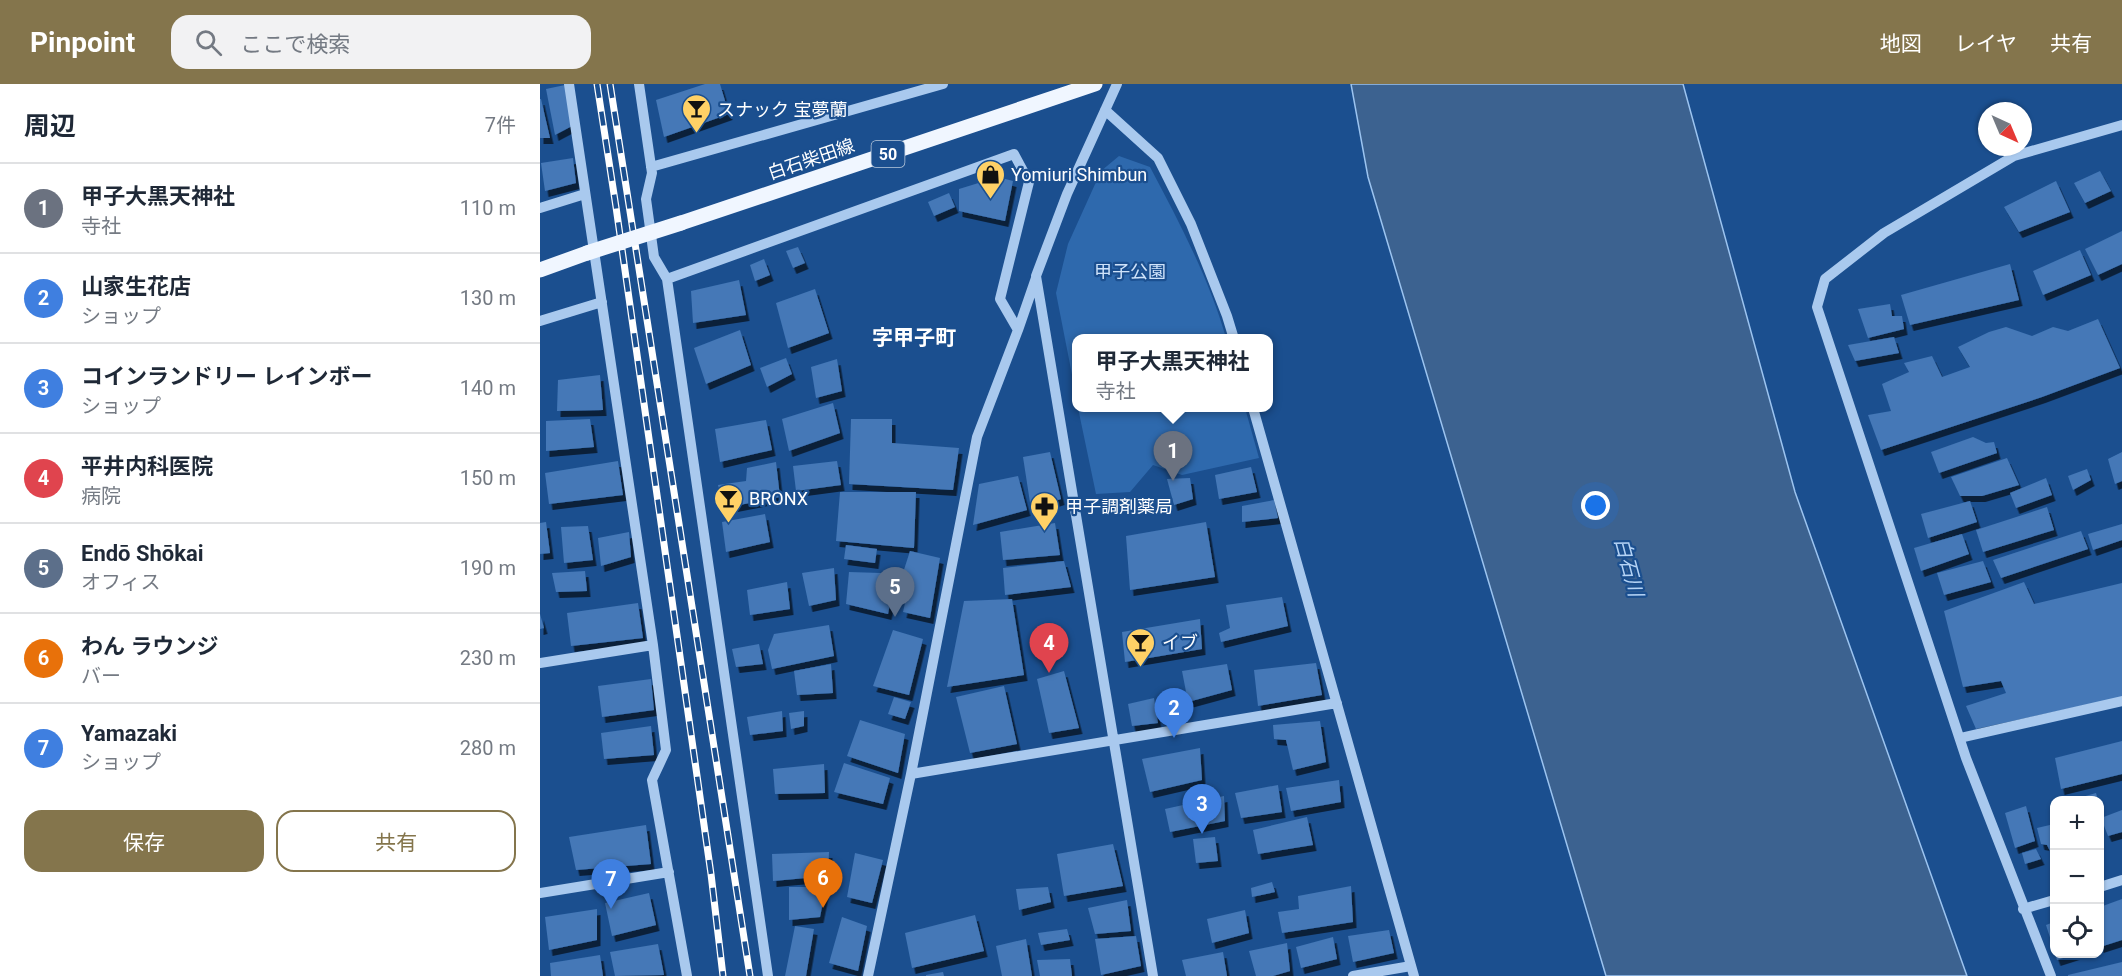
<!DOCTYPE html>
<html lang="ja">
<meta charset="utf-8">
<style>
body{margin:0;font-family:Roboto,"Noto Sans JP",sans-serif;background:#f2f2f3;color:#1f2937}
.controls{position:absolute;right:18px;bottom:18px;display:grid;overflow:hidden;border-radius:12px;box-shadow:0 2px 4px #0004}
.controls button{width:54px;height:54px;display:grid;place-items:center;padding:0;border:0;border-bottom:2px solid #e0e1e3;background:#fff;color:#1f2937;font:30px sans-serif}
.compass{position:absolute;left:1438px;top:18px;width:54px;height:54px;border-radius:50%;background:#fff;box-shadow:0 2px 4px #0004;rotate:136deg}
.you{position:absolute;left:1056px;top:422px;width:21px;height:21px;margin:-15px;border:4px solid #fff;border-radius:50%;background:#1a73e8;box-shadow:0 0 0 9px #1a73e833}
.badge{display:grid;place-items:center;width:39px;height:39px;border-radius:50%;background:#84754c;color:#fff;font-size:20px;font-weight:700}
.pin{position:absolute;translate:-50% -50px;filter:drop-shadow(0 2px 3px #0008)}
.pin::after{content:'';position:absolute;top:32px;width:21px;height:18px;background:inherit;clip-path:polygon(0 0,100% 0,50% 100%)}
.popup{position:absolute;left:532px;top:250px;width:201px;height:78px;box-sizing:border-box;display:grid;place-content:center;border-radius:12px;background:#fff;filter:drop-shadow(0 2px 4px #0005);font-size:20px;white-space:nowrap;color:#747a83}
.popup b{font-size:22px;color:#1f2937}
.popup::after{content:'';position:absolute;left:50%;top:100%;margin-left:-12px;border:12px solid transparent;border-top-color:#fff}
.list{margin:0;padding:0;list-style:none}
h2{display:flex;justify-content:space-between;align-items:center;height:78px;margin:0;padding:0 24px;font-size:26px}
h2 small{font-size:20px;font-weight:400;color:#747a83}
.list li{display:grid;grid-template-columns:39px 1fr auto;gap:18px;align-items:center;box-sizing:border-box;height:90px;padding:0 24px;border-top:2px solid #e0e1e3}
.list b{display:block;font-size:22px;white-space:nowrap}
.list p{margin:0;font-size:20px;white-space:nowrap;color:#747a83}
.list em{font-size:20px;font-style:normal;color:#747a83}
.actions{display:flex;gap:12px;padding:18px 24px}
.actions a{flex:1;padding:14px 0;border:2px solid #84754c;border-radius:18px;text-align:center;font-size:21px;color:#84754c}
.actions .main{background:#84754c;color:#fff}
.icon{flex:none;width:33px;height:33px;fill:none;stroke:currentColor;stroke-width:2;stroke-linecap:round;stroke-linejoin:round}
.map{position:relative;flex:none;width:1582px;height:892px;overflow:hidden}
header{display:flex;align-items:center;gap:36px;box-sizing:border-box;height:84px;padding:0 30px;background:#84754c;color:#fff}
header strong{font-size:28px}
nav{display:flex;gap:33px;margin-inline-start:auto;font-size:21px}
.search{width:420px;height:54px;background:#f2f2f3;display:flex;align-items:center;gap:15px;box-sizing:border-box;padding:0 21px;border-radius:18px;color:#747a83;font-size:22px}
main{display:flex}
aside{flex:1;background:#fff}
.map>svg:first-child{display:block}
.green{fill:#2e69ad}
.water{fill:#3c6290;stroke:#9cc4f0;stroke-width:1.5}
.building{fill:#4478b7;filter:url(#shadow)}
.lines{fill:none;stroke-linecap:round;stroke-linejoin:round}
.minor{stroke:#a9c9ee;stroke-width:10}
.major{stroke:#f0f6ff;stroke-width:15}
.rail-casing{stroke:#fff;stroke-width:7}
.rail{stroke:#1b4f8f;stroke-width:4.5;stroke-dasharray:14;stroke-linecap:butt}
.major-bridge{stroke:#f0f6ff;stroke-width:15}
.labels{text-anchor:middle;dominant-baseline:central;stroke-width:4.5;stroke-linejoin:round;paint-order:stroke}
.shield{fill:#1b4f8f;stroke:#bbcadd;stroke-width:1.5}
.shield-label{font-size:16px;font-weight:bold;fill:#fff}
.poi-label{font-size:18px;fill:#fff;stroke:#1b4f8f;text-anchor:start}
.street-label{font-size:18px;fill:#fff;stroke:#1b4f8f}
.park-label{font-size:18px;fill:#cfe3fa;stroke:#1b4f8f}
.water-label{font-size:20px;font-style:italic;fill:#b5d3f5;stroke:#1b4f8f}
.quarter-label{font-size:21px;font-weight:bold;fill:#fff;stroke:#1b4f8f}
</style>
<header>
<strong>Pinpoint</strong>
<div class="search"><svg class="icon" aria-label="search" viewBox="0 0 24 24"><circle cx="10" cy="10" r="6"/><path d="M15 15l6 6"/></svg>ここで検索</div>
<nav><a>地図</a><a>レイヤ</a><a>共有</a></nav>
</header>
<main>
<aside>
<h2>周辺<small>7件</small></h2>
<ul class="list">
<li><span class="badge" style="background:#6b7280">1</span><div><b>甲子大黒天神社</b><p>寺社</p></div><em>110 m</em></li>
<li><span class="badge" style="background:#3f7fe0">2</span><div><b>山家生花店</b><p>ショップ</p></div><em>130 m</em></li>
<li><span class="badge" style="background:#3f7fe0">3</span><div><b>コインランドリー レインボー</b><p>ショップ</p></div><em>140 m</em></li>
<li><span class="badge" style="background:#e0444e">4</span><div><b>平井内科医院</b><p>病院</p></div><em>150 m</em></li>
<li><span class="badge" style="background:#5c6f8a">5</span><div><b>Endō Shōkai</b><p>オフィス</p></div><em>190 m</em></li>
<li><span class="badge" style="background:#e8710a">6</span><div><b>わん ラウンジ</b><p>バー</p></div><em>230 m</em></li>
<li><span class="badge" style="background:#3f7fe0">7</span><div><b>Yamazaki</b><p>ショップ</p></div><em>280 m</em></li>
</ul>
<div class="actions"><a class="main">保存</a><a>共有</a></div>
</aside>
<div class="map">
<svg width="1582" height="892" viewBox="0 0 1582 892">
<defs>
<filter id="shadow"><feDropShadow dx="3.5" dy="6" stdDeviation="0" flood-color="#0009"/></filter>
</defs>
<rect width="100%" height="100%" fill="#1b4f8f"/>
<path class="green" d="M 579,72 L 610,83 C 639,138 669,194 686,254 L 537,255 L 537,316 L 516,209 L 528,160 L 561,87 Z
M 538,324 L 705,324 L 719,374 L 642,391 L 613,381 L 590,408 L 556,410 Z"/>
<path class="water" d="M 811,0 L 1143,0 L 1255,408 L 1427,892 L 1066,892 L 828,93 Z"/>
<path class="building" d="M 165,0 L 180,0 L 189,30 L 124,53 L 116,16 Z
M 25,1 L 32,42 L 15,51 L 6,5 Z
M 0,15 L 1,15 L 10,54 L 0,54 Z
M 33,74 L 36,99 L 5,107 L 1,79 Z
M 1560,87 L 1571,107 L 1545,119 L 1534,99 Z
M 458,93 L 473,97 L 465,137 L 419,127 L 419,105 Z
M 1516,97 L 1530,128 L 1479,148 L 1464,123 Z
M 409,109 L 415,123 L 394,132 L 388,118 Z
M 1582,147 L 1582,180 L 1558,191 L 1545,165 Z
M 258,163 L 265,179 L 253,184 L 246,167 Z
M 1540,166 L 1551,191 L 1503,211 L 1493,187 Z
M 224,175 L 230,191 L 215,197 L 210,181 Z
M 1470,180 L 1479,216 L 1370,241 L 1361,211 Z
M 199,196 L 206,231 L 153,239 L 151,207 Z
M 275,205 L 289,249 L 248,264 L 236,219 Z
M 1350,220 L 1352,232 L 1362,232 L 1364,245 L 1328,254 L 1318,225 Z
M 1558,235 L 1580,284 L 1502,313 L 1341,366 L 1328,331 L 1351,327 L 1342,300 L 1369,288 L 1364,279 L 1392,272 L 1402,293 L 1430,283 L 1418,263 L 1449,248 L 1466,243 L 1492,252 L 1513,243 L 1528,247 Z
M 200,246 L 211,281 L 166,300 L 154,264 Z
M 1354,253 L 1359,269 L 1315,277 L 1308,261 Z
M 246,274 L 252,290 L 227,303 L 220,284 Z
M 297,275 L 302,307 L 276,314 L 271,283 Z
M 60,291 L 63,326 L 17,327 L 18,296 Z
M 293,319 L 300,349 L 249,367 L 242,335 Z
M 50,335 L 54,363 L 6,367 L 6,337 Z
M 311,335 L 352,335 L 352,359 L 419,364 L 413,406 L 309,400 Z
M 226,336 L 232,366 L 180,378 L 175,345 Z
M 1433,353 L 1446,359 L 1454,358 L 1457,369 L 1399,389 L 1391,368 Z
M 510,368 L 521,415 L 491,425 L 483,373 Z
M 1582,368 L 1582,397 L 1575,400 L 1568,375 Z
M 1467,374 L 1479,401 L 1442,412 L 1420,412 L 1411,393 Z
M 78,377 L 83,411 L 9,420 L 5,389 Z
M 297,377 L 301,401 L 256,407 L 253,382 Z
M 236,378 L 240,413 L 184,424 L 178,401 L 206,397 L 207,384 Z
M 711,383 L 717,408 L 679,415 L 675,391 Z
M 1547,385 L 1551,396 L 1533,406 L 1528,392 Z
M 478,392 L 487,426 L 433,441 L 439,400 Z
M 650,394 L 653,415 L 634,421 L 627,395 Z
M 1506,394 L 1512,411 L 1476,424 L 1470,409 Z
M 300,408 L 376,408 L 374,464 L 296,457 Z
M 734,416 L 738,434 L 702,438 L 702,422 Z
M 1430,417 L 1437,438 L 1388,454 L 1381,430 Z
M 1507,423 L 1514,446 L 1443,468 L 1436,446 Z
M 225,430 L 230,458 L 186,468 L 182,438 Z
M 6,438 L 10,469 L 0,470 L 0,439 Z
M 666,438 L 675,493 L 590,506 L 586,452 Z
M 515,439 L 520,471 L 463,476 L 460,448 Z
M 1582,440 L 1582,456 L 1553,466 L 1548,450 Z
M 48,442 L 53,476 L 24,479 L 21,443 Z
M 1541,447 L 1548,465 L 1461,494 L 1453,476 Z
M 89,448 L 91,473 L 61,482 L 58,454 Z
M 1422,450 L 1429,470 L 1381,487 L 1374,464 Z
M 306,461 L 337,465 L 335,479 L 304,475 Z
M 370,467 L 400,474 L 390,534 L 363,528 L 370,497 L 361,495 Z
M 524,477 L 531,503 L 465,511 L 463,484 Z
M 1443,477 L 1451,498 L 1404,511 L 1397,489 Z
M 294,484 L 296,516 L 269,522 L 262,489 Z
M 45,487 L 47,507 L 16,508 L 12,489 Z
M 309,488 L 341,489 L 344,498 L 354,501 L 348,530 L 306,520 Z
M 247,498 L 250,525 L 210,531 L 207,506 Z
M 1484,498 L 1494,520 L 1582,499 L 1582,613 L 1436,645 L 1426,622 L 1466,609 L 1461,597 L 1423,603 L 1404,527 Z
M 742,513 L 748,542 L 681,558 L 679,549 L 690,544 L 686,521 Z
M 472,515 L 484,591 L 407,603 L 424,517 Z
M 98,519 L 103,554 L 31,562 L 27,529 Z
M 0,530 L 4,544 L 0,545 Z
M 660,535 L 662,565 L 585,578 L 582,548 Z
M 289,541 L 294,572 L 232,585 L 228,566 L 234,550 Z
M 353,546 L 383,555 L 369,611 L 333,602 Z
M 219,560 L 223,580 L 196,583 L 192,565 Z
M 776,579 L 782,611 L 718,622 L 714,586 Z
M 291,580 L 293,609 L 257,611 L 254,587 Z
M 687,580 L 692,606 L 648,618 L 642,587 Z
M 524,587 L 539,644 L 509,649 L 497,595 Z
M 111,595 L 114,626 L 62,633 L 58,602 Z
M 464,602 L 477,660 L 430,669 L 416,613 Z
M 354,613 L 371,618 L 365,635 L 348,630 Z
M 614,614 L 618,639 L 592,642 L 588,620 Z
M 242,627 L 243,647 L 210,651 L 207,633 Z
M 264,627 L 264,642 L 251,645 L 249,629 Z
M 320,636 L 365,650 L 358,689 L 307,672 Z
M 780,637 L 786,678 L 753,686 L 746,656 L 734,655 L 733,641 Z
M 111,642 L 114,671 L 64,675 L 61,649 Z
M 1582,657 L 1582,690 L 1521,705 L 1515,674 Z
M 660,664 L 662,696 L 610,708 L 602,675 Z
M 304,679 L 350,694 L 343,720 L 294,708 Z
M 284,680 L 285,709 L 235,710 L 233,685 Z
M 799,696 L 801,718 L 751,727 L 746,704 Z
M 738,701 L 742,728 L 701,734 L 695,709 Z
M 1556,709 L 1558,716 L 1536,716 L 1535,715 Z
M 684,712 L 685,737 L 630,748 L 625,725 Z
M 1486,722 L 1495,757 L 1475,764 L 1465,729 Z
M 1582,726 L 1582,748 L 1568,752 L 1561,734 Z
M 767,733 L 773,761 L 718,770 L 713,746 Z
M 1514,740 L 1514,775 L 1507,761 L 1501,760 L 1497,744 Z
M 106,741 L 111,780 L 36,786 L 29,753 Z
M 675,753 L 678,777 L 656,779 L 653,755 Z
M 573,760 L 583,802 L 524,812 L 517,770 Z
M 1496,765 L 1501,775 L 1485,780 L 1482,769 Z
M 289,768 L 288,792 L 233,797 L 232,770 Z
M 315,769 L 343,776 L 332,819 L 307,813 Z
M 732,798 L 735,808 L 712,813 L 711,804 Z
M 811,802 L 813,838 L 742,849 L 738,828 L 759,825 L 758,812 Z
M 249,803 L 286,803 L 280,833 L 249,836 Z
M 508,803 L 511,818 L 479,826 L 476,805 Z
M 109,809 L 116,841 L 72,852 L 65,819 Z
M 1582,815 L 1582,856 L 1560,863 L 1560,823 Z
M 587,816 L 591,847 L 555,850 L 548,824 Z
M 57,825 L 57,856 L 9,866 L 5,833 Z
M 705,826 L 709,849 L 672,859 L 667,835 Z
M 435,831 L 444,867 L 372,884 L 365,849 Z
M 302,833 L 327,842 L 318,887 L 289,879 Z
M 1514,838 L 1514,866 L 1506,841 Z
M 255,842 L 274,845 L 266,892 L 245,892 Z
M 527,845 L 530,856 L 501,861 L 498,849 Z
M 849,846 L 854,869 L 813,878 L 808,852 Z
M 596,852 L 601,882 L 561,891 L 555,855 Z
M 793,853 L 797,875 L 761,884 L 756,863 Z
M 486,855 L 492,892 L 462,892 L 456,862 Z
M 747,859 L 750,887 L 733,892 L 716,892 L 709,867 Z
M 118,860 L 124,891 L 75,892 L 70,868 Z
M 683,868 L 687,892 L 646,892 L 642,876 Z
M 1515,870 L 1536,870 L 1517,876 Z
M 60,871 L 63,892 L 11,892 L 10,879 Z
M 530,875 L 532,892 L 500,892 L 497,876 Z
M 1582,878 L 1582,892 L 1528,892 L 1528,891 Z
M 403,888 L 404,892 L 386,892 L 386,891 Z"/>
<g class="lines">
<path class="minor" d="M 29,0 L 113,561 L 126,666 L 112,696 L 147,892
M 99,0 L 112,89 L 106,115 L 114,173 L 127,195 L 228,892
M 577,0 L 527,110 L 496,192 L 613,892
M 565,26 L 618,74 L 651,140 L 687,232 L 694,255
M 111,83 L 403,0
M 0,124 L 45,110
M 127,195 L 474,70 L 489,98 L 460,215 L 478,246
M 0,237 L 62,218
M 713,324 L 874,892
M 0,579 L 113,561
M 1420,654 L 1582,617
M 371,690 L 797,619
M 1560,803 L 1582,796
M 0,809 L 129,788
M 1483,825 L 1514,816
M 328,892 L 371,690 L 437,353 L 478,246 L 496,194
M 813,892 L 871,882
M 1511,892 L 1426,674 L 1277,223 L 1285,195 L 1344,149 L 1474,72 L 1582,41"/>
<path class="major" d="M 141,139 L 555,0
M 0,186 L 47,169"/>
<defs>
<path id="rail" d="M 57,0 L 76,123 L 171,790 L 183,892
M 70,0 L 210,892"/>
</defs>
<use href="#rail" class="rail-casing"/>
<use href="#rail" class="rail"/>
<path class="major-bridge" d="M 47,169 L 141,139"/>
</g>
<defs>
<symbol id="bar-pin" viewBox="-11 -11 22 30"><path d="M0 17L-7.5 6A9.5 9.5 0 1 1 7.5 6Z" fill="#ffd166" stroke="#1b4f8f"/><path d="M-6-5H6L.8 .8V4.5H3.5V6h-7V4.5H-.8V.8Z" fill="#111"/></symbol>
<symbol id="shop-pin" viewBox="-11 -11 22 30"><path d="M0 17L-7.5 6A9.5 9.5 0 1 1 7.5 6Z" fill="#ffd166" stroke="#1b4f8f"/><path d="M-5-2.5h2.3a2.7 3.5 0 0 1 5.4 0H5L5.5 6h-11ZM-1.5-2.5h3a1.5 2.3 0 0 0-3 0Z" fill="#111"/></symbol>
<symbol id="pharmacy-pin" viewBox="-11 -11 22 30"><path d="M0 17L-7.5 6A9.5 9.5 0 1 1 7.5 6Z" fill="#ffd166" stroke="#1b4f8f"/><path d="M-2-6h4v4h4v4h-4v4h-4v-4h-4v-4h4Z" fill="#111"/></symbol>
</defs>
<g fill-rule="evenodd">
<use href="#bar-pin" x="140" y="8" width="33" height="45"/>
<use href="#shop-pin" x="434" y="74" width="33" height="45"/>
<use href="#bar-pin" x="172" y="398" width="33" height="45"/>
<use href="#pharmacy-pin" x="488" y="406" width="33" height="45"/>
<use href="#bar-pin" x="584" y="542" width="33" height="45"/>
</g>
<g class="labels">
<rect class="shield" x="331.5" y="57" width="33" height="26" rx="4.5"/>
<g class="shield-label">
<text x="348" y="70">50</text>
</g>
<g class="poi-label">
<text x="177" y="25">スナック 宝夢蘭</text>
<text x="471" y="90">Yomiuri Shimbun</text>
<text x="209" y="414">BRONX</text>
<text x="525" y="422">甲子調剤薬局</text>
<text x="622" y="558">イブ</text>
</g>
<g class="street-label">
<text transform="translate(271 75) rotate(-19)">白石柴田線</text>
</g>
<g class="park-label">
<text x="590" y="187">甲子公園</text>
</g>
<g class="water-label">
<text transform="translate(1089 483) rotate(75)">白石川</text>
</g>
<g class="quarter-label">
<text x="374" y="254">字甲子町</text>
</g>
</g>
</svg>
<div class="controls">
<button>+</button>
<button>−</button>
<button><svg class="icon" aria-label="locate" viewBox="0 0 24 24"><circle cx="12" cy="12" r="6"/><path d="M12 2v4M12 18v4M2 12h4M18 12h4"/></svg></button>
</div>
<svg class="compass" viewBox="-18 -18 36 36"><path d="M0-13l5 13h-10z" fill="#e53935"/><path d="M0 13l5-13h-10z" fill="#747a83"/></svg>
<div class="you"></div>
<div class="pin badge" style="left:633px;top:397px;background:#6b7280">1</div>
<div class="popup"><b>甲子大黒天神社</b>寺社</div>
<div class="pin badge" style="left:634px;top:654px;background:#3f7fe0">2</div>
<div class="pin badge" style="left:662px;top:750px;background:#3f7fe0">3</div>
<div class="pin badge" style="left:509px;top:589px;background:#e0444e">4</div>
<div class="pin badge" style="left:355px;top:533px;background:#5c6f8a">5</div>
<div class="pin badge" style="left:283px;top:824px;background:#e8710a">6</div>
<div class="pin badge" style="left:71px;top:825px;background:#3f7fe0">7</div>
</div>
</main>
